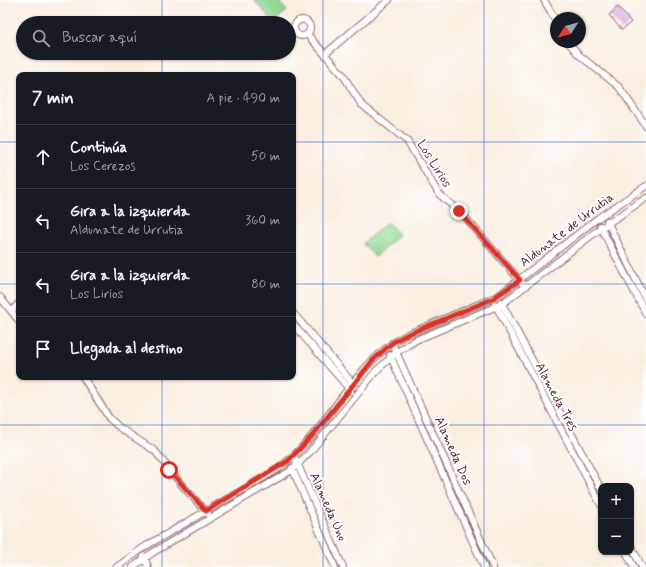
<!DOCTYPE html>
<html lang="es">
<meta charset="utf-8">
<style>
body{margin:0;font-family:Mynerve,sans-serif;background:#20242c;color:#f1f3f6}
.controls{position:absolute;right:12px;bottom:12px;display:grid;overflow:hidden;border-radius:8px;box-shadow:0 1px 3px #0004}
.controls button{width:36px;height:36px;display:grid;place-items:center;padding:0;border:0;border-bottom:1px solid #363941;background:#171b24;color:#f1f3f6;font:20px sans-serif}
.compass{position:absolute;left:550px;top:12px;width:36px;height:36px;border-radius:50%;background:#171b24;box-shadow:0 1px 3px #0004;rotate:234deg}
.stop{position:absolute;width:12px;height:12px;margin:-9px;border:3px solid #d93025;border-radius:50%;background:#fff}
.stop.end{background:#d93025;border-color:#fff;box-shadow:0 1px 4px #0008}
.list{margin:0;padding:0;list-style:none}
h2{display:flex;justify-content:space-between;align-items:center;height:52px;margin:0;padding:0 16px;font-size:17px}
h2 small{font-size:13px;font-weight:400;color:#9ea1a6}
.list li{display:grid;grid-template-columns:26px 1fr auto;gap:12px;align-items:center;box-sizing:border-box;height:64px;padding:0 16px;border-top:1px solid #363941}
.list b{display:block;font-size:15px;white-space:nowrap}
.list p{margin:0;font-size:13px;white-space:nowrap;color:#9ea1a6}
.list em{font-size:13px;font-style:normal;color:#9ea1a6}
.icon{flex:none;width:22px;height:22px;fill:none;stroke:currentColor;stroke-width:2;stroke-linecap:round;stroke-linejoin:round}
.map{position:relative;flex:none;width:646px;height:567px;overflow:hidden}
.search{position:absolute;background:#171b24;box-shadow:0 1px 3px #0004;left:16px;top:16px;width:280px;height:44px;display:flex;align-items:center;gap:10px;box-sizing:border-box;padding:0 14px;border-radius:22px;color:#9ea1a6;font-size:15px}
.panel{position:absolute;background:#171b24;box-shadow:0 1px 3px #0004;left:16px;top:72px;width:280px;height:308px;border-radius:8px}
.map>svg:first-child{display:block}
.green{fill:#8dd793;stroke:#6c7b5f}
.building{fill:#d199d2}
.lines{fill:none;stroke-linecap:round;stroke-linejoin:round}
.street-casing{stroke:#88676b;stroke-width:8}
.street{stroke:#fff;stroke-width:6}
.route{stroke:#d93025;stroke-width:5}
.grid{fill:none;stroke:#1d4ed8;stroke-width:1;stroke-opacity:0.55}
.labels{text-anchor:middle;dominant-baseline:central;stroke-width:4;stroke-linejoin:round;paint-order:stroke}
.street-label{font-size:13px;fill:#4a1f2b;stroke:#fff}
</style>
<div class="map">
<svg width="646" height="567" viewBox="0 0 646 567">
<rect width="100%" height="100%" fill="#fff"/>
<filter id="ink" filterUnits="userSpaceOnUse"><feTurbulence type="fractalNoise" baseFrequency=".025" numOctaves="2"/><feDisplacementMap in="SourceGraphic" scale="8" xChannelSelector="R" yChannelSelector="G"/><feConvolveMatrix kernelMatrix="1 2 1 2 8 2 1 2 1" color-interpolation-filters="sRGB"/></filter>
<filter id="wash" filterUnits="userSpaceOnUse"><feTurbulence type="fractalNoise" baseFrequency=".012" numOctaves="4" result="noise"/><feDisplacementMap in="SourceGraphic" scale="16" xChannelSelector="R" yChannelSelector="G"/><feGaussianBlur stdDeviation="0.9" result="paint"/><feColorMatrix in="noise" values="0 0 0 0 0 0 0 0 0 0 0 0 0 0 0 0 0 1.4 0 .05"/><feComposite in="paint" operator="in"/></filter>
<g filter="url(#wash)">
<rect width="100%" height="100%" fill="#faeee1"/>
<path class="green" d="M 254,0 L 277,0 L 287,11 L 273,22 Z
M 388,222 L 399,235 L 375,257 L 363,243 Z"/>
<g id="blocks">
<path class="building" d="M 618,7 L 631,22 L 622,30 L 609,15 Z"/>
</g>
</g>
<g filter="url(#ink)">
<use href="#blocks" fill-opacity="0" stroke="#88676b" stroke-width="1"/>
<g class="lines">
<defs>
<path id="street" d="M 544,0 L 556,21
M294 28a8 8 0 1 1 16 0a8 8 0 1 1-16 0Z
M 307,34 L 343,75 L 361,104 L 407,141 L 439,194 L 464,216 L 522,283
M 568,42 L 579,55 L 619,87 L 646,126
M 325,54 L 389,0
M 607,221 L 646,300
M 600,226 L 646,314
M 0,297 L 19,321
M 501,302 L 601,489
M 495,304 L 601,505
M 12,311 L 19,303
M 293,313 L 355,386
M 293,324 L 351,391
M 392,343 L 493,567
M 390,355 L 484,567
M 83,377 L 109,418 L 120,428 L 155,451 L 181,484 L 208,514
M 294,456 L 343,567
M 292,468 L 335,567
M 631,546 L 642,567
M 626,552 L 634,567
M 144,556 L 148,567
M 117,567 L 146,546 L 275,471 C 326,436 351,364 406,335 L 498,296 L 598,218 L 646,186
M 133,567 L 152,553 L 292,470 L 310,452 L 377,370 L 397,352 L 416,340 L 502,304 L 601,228 L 646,198"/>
</defs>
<use href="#street" class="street-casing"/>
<use href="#street" class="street"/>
</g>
</g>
<g class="lines" filter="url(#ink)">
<path class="route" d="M 169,470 L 206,511 L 288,461 L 312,436 L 373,360 L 392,343 L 406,335 L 492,299 L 520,280 L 459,211"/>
</g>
<path class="grid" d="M 162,0 L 162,23M 323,0 L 323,567M 484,0 L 484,567M 162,53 L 162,75M 0,142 L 19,142M 293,142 L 646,142M 0,284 L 19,284M 293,284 L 646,284M 162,377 L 162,567M 0,425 L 646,425"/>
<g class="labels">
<g class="street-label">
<text transform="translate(434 164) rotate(58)">Los Lirios</text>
<text transform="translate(567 230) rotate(-37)">Aldunate de Urrutia</text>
<text transform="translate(556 397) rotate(62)">Alameda Tres</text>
<text transform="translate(453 451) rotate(66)">Alameda Dos</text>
<text transform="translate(328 507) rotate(66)">Alameda Uno</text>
</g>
</g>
</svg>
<div class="controls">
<button>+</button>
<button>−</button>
</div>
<svg class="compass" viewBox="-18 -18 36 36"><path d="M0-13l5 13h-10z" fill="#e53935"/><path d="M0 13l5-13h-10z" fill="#9ea1a6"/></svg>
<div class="stop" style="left:169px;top:470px"></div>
<div class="stop end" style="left:459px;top:211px"></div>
<div class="search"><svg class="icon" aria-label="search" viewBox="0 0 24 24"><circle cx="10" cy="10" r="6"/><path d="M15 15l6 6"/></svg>Buscar aquí</div>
<section class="panel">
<h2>7 min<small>A pie · 490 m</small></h2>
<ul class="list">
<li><svg class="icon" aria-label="ahead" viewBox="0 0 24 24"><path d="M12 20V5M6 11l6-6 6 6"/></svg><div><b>Continúa</b><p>Los Cerezos</p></div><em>50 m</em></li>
<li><svg class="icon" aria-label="left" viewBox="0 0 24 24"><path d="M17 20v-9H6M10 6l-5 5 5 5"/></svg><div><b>Gira a la izquierda</b><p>Aldunate de Urrutia</p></div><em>360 m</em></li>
<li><svg class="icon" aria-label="left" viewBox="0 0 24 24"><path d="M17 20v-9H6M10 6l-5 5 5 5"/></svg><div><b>Gira a la izquierda</b><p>Los Lirios</p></div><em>80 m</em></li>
<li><svg class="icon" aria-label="arrive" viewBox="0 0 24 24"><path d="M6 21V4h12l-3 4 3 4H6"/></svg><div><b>Llegada al destino</b></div></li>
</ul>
</section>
</div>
